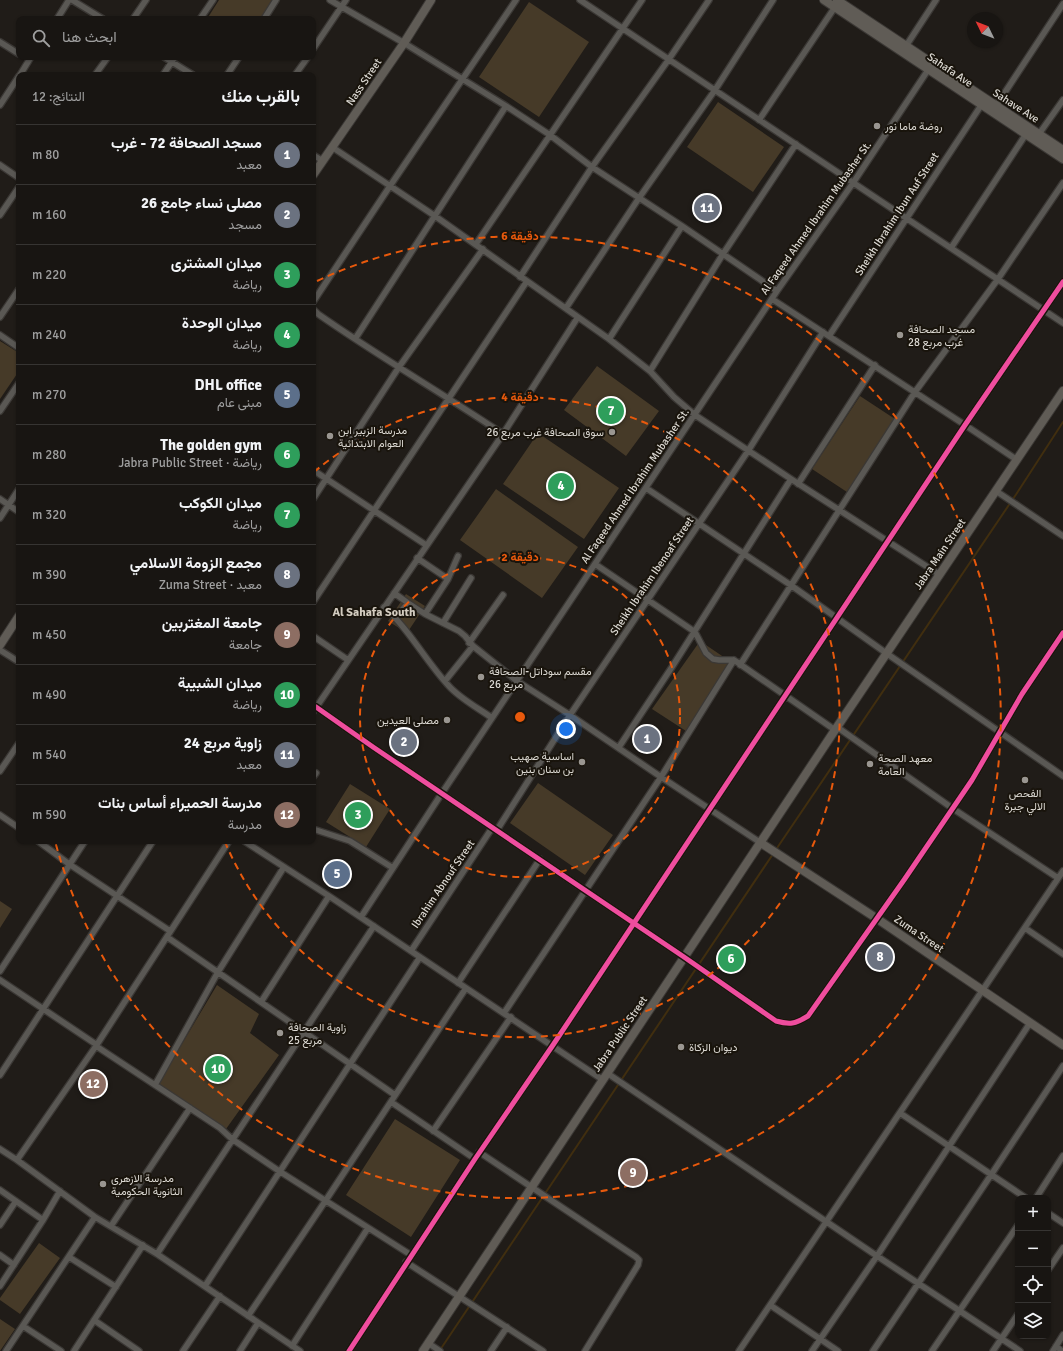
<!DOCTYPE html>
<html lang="ar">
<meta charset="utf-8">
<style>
body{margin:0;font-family:Signika,Vazirmatn,sans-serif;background:#252220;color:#f1f3f6;direction:rtl}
.controls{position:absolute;right:12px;bottom:12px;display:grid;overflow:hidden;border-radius:8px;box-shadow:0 1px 3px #0004}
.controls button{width:36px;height:36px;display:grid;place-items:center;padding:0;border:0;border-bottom:1px solid #363432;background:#181512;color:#f1f3f6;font:20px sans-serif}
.compass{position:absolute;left:967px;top:12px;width:36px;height:36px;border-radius:50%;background:#181512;box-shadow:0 1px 3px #0004;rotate:313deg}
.you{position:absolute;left:566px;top:729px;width:14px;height:14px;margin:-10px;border:3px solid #fff;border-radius:50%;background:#1a73e8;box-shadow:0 0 0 6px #1a73e833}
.badge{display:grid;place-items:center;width:26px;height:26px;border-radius:50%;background:#d93025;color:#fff;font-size:13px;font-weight:700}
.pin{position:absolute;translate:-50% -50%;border:2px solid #fff;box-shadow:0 1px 4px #0006}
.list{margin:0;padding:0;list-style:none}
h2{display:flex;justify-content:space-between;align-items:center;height:52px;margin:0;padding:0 16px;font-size:17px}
h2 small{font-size:13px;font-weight:400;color:#9f9f9f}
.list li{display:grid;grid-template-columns:26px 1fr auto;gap:12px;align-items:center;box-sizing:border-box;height:60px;padding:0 16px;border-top:1px solid #363432}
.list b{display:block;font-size:15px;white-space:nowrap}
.list p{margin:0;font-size:13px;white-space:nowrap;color:#9f9f9f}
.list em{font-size:13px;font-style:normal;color:#9f9f9f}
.icon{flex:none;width:22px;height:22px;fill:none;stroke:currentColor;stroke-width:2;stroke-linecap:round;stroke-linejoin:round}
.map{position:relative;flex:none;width:1063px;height:1351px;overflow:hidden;direction:ltr}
.search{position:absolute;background:#181512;box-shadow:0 1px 3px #0004;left:16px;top:16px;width:300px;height:44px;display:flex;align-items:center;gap:10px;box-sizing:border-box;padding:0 14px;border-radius:8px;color:#9f9f9f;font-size:15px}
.panel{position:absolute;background:#181512;box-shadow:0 1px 3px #0004;left:16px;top:72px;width:300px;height:772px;border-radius:8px;direction:rtl}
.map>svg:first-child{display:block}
.green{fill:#463a28}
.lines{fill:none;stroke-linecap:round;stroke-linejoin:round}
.stream{stroke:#402e0f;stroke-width:2}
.street-casing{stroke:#3b3835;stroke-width:8}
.secondary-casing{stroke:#3b3835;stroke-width:10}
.street{stroke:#5a5854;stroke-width:5.5}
.secondary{stroke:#605c56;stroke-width:8}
.cycleway-casing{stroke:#19140c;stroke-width:8}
.cycleway{stroke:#ef4d9e;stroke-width:5}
.ring{fill:none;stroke:#e8590c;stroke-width:2;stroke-dasharray:7 5}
.poi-dot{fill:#9a9691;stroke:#19140c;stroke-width:1.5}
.labels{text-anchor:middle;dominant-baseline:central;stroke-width:4;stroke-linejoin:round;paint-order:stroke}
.street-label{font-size:11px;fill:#dbd8d2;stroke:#19140c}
.poi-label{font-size:11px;fill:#dbd8d2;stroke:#19140c;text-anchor:start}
.neighbourhood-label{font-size:12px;font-weight:bold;fill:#d3ccc0;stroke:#19140c}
.centre{fill:#e8590c;stroke:#19140c;stroke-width:2}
.ring-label{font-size:12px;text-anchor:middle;font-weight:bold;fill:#e8590c;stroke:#19140c;stroke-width:4;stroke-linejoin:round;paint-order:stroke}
</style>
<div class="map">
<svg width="1063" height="1351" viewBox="0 0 1063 1351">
<rect width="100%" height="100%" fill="#201c18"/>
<path class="green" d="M 219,0 L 274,0 L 261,19 L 207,19 Z
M 529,2 L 589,42 L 539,117 L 479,77 Z
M 718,102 L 784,147 L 753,192 L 687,147 Z
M 0,341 L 19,353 L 19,371 L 0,399 Z
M 597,366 L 659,411 L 626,456 L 564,410 Z
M 860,396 L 895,419 L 847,492 L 812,469 Z
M 538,433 L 619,488 L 584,539 L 503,484 Z
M 496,489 L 578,547 L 542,598 L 460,540 Z
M 406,594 L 425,606 L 407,633 L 388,621 Z
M 700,641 L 731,662 L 686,731 L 652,709 Z
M 538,783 L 613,835 L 585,875 L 510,823 Z
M 350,784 L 390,809 L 366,847 L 326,822 Z
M 0,901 L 12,909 L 0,928 Z
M 217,985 L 259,1014 L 250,1033 L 279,1055 L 226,1129 L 158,1084 Z
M 395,1119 L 460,1160 L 411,1237 L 346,1195 Z
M 39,1243 L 60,1258 L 20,1314 L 0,1300 L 0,1298 Z
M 0,1319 L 15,1329 L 0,1351 Z"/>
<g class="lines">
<path class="stream" d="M 775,851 L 1017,493 L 1063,422
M 440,1350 L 773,854"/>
<defs>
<path id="street" d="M 72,0 L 103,19
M 330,0 L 404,43 L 506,106 L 550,135 L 592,167 L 682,226 L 777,291
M 580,0 L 1063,323
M 57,19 L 69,0
M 133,19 L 146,0
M 200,19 L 213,0
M 264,19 L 276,0
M 0,42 L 19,54
M 906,46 L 936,0
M 313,49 L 346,0
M 164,57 L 193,75
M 20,75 L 31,57
M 95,75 L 108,57
M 163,75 L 175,57
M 227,75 L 239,57
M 295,75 L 308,57
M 0,105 L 19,76
M 996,106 L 1063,4
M 759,120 L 835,7
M 1039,134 L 1063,100
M 332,147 L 435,216 L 609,339 L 650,371 L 674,397 L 695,415 L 791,479 L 940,575
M 313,155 L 323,161
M 0,165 L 19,178
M 0,215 L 19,187
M 476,244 L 642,0
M 951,248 L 1026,134
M 520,277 L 592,167 L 669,59 L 709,0
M 772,299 L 965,425 L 1017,460
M 313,302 L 390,186 L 516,0
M 566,308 L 639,198 L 715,90 L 773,0
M 313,309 L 318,314 C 378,356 442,393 503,434
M 0,317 L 19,289
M 0,335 L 19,348
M 829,336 L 982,104
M 355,339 L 506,106
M 609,339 L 682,226
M 650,371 L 723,254 L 796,144
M 0,411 L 19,383
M 313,470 L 426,545
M 798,484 L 875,365
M 646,488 L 792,586 L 886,653 L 1063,776
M 996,491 L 1063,536
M 0,499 L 19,512
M 313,499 L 399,367 L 483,249
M 0,518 L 19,489
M 417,558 L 448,579
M 595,564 L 695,632 L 706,653 L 713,659 L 719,660 L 734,660 L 835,730
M 394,593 L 408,603 L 425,614 L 459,631 L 465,636 L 473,646 L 517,681 L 570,715 L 661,777 L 761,843
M 313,602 L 527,281
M 384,607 C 409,629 425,660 448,685 C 459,698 478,708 492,718
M 425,614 L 448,579 L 458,556
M 396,617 L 408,603
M 443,623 L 471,578
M 313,636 L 348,660
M 469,643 L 503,595
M 0,650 L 19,662
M 740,665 L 915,392 L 998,279 L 1063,183
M 445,681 L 473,646
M 316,707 L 373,747 L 684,957 L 776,1021 C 790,1025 795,1024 808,1016 L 904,880 L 972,780 L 1022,694 L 1063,633
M 313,712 L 503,434 L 578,317
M 837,727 L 952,808 L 1058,878
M 619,747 L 672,667 L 791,479
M 0,771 L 19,743
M 313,777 L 316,773
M 0,815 L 19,828
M 313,829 L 350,841 L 393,868
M 497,830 L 570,715 L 748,451 L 823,332
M 38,841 L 69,864 L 170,931
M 244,841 L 329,896 L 603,1080
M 361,917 L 442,793 L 777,291 L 853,183 L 930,67
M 1025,928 L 1063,954
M 167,937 L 395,1095
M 411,951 L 492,828
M 0,971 L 85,841
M 0,980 L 97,1045
M 458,983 L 540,859
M 261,1002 L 329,896
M 504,1013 L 661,777 L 734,660
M 96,1046 L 220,1128 L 232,1139 L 279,1171 L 411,1255
M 607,1073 L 877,1256 L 1020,1351
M 0,1075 L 153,841
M 155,1085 L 218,972 L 284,867
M 391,1102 L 475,1159
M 900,1113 L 1026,1198
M 433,1131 L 511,1017
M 0,1149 L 17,1160 L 95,1217 L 157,1254 L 300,1351
M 479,1152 L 636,1257 L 639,1260 L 638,1265 L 585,1351
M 17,1160 L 96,1046 L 229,841
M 0,1190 L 43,1220
M 1036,1198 L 1063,1156
M 1048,1213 L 1063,1223
M 0,1225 L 16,1201
M 111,1226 L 190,1108
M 157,1254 L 374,926
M 0,1255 L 14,1265
M 69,1257 L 116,1287
M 406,1262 L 543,1351
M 1048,1270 L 1063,1248
M 0,1286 L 43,1220 L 60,1191
M 205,1286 L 420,957
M 770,1305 L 838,1351
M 248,1316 L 326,1200 L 466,988
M 94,1320 L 139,1351
M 23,1326 L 61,1351
M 428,1343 L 440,1351
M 292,1346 L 368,1228
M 1056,1346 L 1062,1351
M 6,1351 L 95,1217
M 74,1351 L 143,1245
M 183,1351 L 220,1296
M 240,1351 L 258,1323
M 349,1351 L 475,1159 L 553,1045 L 965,425 L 1063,282
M 491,1351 L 507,1327
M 739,1351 L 1063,871
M 812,1351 L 877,1256 L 1030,1023
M 873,1351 L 991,1175 L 1063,1066
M 932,1351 L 1018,1225
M 993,1351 L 1018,1314
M 1053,1351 L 1063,1335"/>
<path id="secondary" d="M 824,0 L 1063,159
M 837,0 L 1063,150
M 313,175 L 404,43 L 431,0
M 0,645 L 19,616
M 761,843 L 876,918 L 1063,1045
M 423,1351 L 835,730 L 1063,391"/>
</defs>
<use href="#street" class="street-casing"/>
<use href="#secondary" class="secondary-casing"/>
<use href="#street" class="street"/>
<use href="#secondary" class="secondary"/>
<defs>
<path id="cycleway" d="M 316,707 L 373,747 L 684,957 L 776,1021 C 790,1025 795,1024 808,1016 L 904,880 L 972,780 L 1022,694 L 1063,633
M 349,1351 L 475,1159 L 553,1045 L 965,425 L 1063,282"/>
</defs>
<use href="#cycleway" class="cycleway-casing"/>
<use href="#cycleway" class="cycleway"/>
</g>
<g class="ring">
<circle cx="520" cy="717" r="160"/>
<path d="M314 472A320 320 0 1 1 225 842"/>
<path d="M317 281A481 481 0 1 1 55 841"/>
</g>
<g class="poi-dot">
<circle cx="877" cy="126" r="4"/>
<circle cx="900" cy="335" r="4"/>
<circle cx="612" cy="432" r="4"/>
<circle cx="330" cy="436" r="4"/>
<circle cx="481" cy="677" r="4"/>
<circle cx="447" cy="720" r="4"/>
<circle cx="582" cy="762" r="4"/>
<circle cx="870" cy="764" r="4"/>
<circle cx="1025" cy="780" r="4"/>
<circle cx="280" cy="1033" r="4"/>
<circle cx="681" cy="1047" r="4"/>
<circle cx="103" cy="1184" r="4"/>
</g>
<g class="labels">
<g class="street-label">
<text transform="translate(950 70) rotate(34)">Sahafa Ave</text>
<text transform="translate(364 82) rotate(-56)">Nass Street</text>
<text transform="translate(1016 106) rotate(33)">Sahave Ave</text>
<text transform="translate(897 214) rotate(-57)">Sheikh Ibrahim Ibun Auf Street</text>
<text transform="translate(816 218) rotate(-55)">Al Faqeed Ahmed Ibrahim Mubasher St.</text>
<text transform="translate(635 486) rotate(-56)">Al Faqeed Ahmed Ibrahim Mubasher St.</text>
<text transform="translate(940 554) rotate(-56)">Jabra Main Street</text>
<text transform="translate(652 576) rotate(-56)">Sheikh Ibrahim Ibenoaf Street</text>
<text transform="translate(443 884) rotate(-56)">Ibrahim Abnouf Street</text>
<text transform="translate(919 934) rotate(34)">Zuma Street</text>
<text transform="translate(620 1034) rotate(-56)">Jabra Public Street</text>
</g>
<g class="poi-label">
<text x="885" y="126">روضة ماما نور</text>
<text x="908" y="329">مسجد الصحافة<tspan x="908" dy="13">غرب مربع 28</tspan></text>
<text x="338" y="430">مدرسة الزبير ابن<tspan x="338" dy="13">العوام الابتدائية</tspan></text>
<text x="604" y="432" text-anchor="end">سوق الصحافة غرب مربع 26</text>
<text x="489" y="671">مقسم سوداتل-الصحافة<tspan x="489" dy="13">مربع 26</tspan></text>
<text x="439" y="720" text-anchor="end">مصلى العيدين</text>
<text x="574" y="756" text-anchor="end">اساسية صهيب<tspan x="574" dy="13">بن سنان بنين</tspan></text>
<text x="878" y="758">معهد الصحة<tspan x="878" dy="13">العامة</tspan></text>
<text x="1025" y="793" text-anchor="middle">الفحص<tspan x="1025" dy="13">الالي جبرة</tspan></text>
<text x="288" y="1027">زاوية الصحافة<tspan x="288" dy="13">مربع 25</tspan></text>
<text x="689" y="1047">ديوان الزكاة</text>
<text x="111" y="1178">مدرسة الازهري<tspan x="111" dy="13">الثانوية الحكومية</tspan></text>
</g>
<g class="neighbourhood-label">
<text x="374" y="612">Al Sahafa South</text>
</g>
</g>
<circle cx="520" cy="717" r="6" class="centre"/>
<g class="ring-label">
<text x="520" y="240">6 دقيقة</text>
<text x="520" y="401">4 دقيقة</text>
<text x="520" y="561">2 دقيقة</text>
</g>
</svg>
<div class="controls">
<button>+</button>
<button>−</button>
<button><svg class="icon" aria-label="locate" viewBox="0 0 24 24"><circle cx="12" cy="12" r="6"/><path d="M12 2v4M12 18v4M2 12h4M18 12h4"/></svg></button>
<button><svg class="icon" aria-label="layers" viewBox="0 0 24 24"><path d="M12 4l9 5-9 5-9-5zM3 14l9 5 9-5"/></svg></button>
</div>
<svg class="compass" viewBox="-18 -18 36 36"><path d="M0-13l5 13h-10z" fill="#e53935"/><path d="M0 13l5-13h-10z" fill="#9f9f9f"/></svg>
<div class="you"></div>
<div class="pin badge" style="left:647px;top:739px;background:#6b7280">1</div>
<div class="pin badge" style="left:404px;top:742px;background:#6b7280">2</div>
<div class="pin badge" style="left:358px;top:815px;background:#2e9e5b">3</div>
<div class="pin badge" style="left:561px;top:486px;background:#2e9e5b">4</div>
<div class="pin badge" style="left:337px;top:874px;background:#5c6f8a">5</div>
<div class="pin badge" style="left:731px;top:959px;background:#2e9e5b">6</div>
<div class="pin badge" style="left:611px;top:411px;background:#2e9e5b">7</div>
<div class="pin badge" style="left:880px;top:957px;background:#6b7280">8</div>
<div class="pin badge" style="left:633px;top:1173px;background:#8d6e63">9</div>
<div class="pin badge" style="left:218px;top:1069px;background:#2e9e5b">10</div>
<div class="pin badge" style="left:707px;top:208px;background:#6b7280">11</div>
<div class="pin badge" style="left:93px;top:1084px;background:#8d6e63">12</div>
<div class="search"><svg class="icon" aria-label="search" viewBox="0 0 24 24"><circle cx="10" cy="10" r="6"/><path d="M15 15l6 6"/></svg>ابحث هنا</div>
<section class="panel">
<h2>بالقرب منك<small>النتائج: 12</small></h2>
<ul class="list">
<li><span class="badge" style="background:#6b7280">1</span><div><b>مسجد الصحافة 72 - غرب</b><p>معبد</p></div><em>80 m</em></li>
<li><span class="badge" style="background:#6b7280">2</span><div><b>مصلى نساء جامع 26</b><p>مسجد</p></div><em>160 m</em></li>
<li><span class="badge" style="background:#2e9e5b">3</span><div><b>ميدان المشترى</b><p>رياضة</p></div><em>220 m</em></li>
<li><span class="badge" style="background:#2e9e5b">4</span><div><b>ميدان الوحدة</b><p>رياضة</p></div><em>240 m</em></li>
<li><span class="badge" style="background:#5c6f8a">5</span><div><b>DHL office</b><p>مبنى عام</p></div><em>270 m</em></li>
<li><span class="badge" style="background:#2e9e5b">6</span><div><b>The golden gym</b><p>رياضة · Jabra Public Street</p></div><em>280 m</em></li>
<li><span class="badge" style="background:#2e9e5b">7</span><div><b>ميدان الكوكب</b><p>رياضة</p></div><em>320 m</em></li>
<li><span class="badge" style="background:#6b7280">8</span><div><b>مجمع الزومة الاسلامي</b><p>معبد · Zuma Street</p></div><em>390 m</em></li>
<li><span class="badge" style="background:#8d6e63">9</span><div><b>جامعة المغتربين</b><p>جامعة</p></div><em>450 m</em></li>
<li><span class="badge" style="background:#2e9e5b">10</span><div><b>ميدان الشبيبة</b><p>رياضة</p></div><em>490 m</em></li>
<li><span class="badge" style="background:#6b7280">11</span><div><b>زاوية مربع 24</b><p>معبد</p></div><em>540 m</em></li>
<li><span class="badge" style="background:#8d6e63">12</span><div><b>مدرسة الحميراء أساس بنات</b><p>مدرسة</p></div><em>590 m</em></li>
</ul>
</section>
</div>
